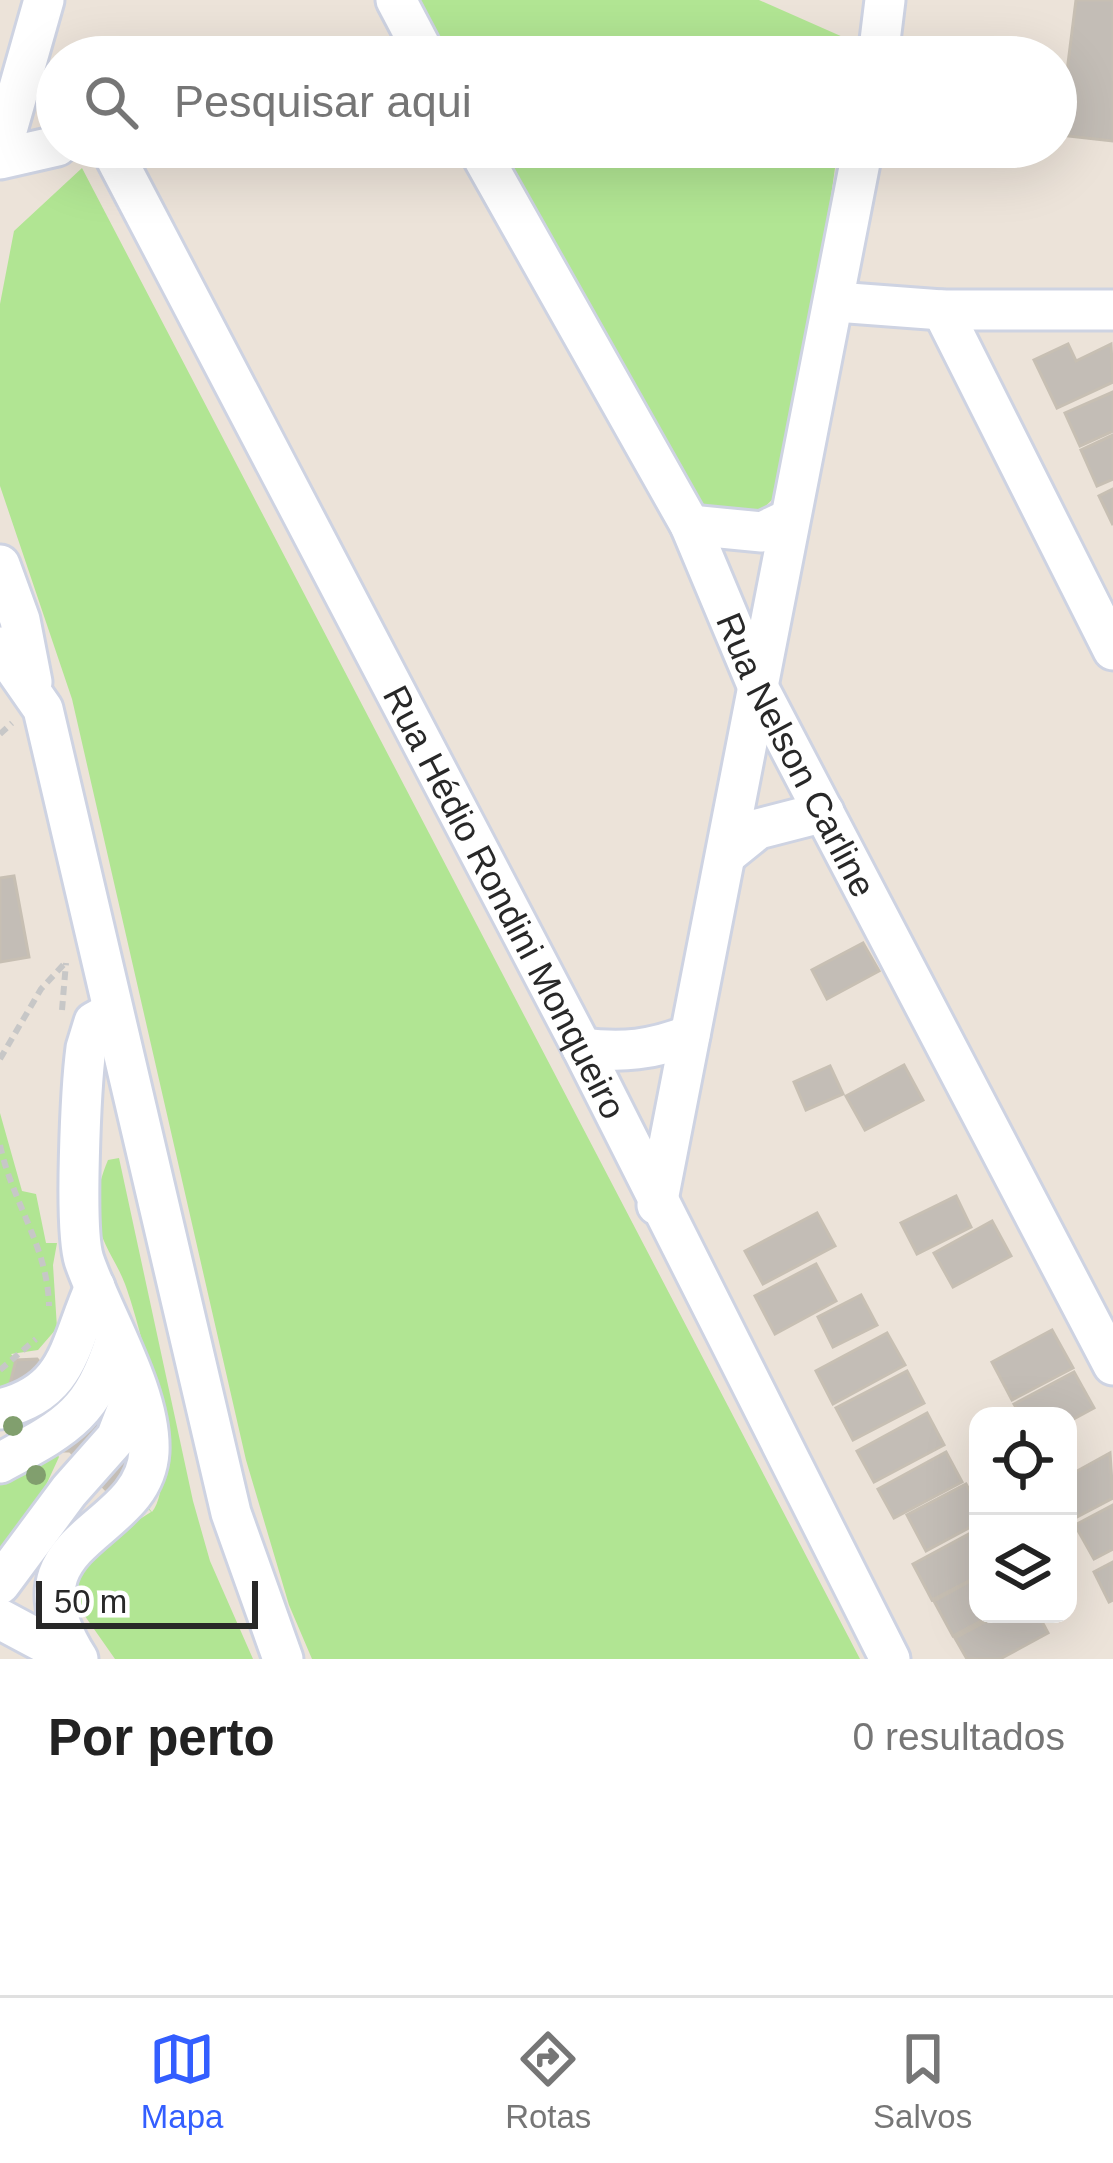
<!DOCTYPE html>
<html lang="pt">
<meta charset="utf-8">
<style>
body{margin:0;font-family:Arial,sans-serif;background:#f6f6f6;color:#222}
.controls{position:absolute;right:36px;bottom:36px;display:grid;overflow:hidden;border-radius:24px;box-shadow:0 12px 48px #0002}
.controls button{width:108px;height:108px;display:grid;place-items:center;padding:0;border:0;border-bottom:3px solid #e0e0e0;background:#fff;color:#222;font:60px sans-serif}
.scale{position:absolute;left:36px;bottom:30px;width:222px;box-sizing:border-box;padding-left:12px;border:6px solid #282828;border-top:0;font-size:33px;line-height:42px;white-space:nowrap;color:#282828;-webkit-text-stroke:9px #fff;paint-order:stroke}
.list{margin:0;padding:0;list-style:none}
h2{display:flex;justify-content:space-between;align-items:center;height:156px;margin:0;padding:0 48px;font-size:51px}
h2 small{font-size:39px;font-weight:400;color:#767676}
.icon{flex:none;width:66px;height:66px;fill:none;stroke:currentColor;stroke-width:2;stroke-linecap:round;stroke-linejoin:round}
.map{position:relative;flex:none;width:1113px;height:1659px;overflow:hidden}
.search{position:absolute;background:#fff;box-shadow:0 12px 48px #0002;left:36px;right:36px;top:36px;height:132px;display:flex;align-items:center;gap:30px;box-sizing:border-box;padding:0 42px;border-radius:66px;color:#767676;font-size:45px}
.sheet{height:336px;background:#fff}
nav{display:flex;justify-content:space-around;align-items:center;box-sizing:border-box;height:168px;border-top:3px solid #e0e0e0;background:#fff;font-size:33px;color:#767676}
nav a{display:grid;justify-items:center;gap:6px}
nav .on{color:#335eff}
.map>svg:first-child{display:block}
.green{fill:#b1e593}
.building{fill:#c3bdb6;stroke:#c7bfb3;stroke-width:3}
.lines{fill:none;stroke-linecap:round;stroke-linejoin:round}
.minor-casing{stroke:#ced3e2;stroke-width:45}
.path{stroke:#c7c7c7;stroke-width:6;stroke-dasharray:9 6;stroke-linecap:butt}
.minor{stroke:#fff;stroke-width:39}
.tree{fill:#819f6e}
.labels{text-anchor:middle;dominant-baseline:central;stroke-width:9;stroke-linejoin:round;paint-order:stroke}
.street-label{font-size:36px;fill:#282828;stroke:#fff}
</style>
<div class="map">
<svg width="1113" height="1659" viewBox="0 0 1113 1659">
<rect width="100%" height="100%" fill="#ece3d9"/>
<path class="green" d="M 412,0 L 759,0 L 852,41 L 850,57 L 442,57 Z
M 492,147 L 838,147 L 824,245 L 775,497 L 751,520 L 689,504 Z
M 82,168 L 860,1659 L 312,1659 L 289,1605 L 246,1460 L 72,699 L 0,486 L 0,304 L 14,231 Z
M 0,1113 L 22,1191 L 36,1194 L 46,1243 L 57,1243 L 53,1265 L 57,1328 L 38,1350 L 11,1354 L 152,1512 C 181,1476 141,1328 125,1284 C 116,1260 99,1241 97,1215 C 95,1196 101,1177 108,1160 L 119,1158 L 193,1501 L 210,1561 L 253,1659 L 115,1659 L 73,1599 C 70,1556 121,1532 151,1512 L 25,1370 L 0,1390 Z
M 56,1452 L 59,1457 L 13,1557 L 0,1567 L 0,1478 Z"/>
<path class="building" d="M 1076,0 L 1113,0 L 1113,141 L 1059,135 Z
M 1068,344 L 1076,361 L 1111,344 L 1113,382 L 1057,408 L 1034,360 Z
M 1113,392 L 1113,431 L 1080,446 L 1065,413 Z
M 1113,435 L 1113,479 L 1097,486 L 1081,450 Z
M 1113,489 L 1113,525 L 1099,496 Z
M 14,876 L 29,957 L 0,962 L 0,878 Z
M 863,943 L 879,971 L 827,999 L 812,970 Z
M 904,1065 L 923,1100 L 865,1130 L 846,1096 Z
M 830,1066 L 843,1094 L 806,1110 L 794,1082 Z
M 956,1196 L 971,1227 L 917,1254 L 901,1223 Z
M 817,1213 L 835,1246 L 763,1284 L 745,1251 Z
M 992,1221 L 1011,1256 L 953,1287 L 934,1253 Z
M 816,1264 L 836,1301 L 775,1334 L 755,1296 Z
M 861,1295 L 877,1325 L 833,1347 L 818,1317 Z
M 1052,1330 L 1073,1368 L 1012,1400 L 992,1362 Z
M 887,1333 L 905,1365 L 833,1404 L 816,1371 Z
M 37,1359 L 53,1379 L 71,1375 L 68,1394 L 103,1407 L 100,1420 L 116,1438 L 125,1437 L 126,1461 L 133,1469 L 131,1489 L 108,1492 L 70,1451 L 49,1451 L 44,1418 L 21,1418 L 21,1393 L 10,1384 L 16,1360 Z
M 907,1371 L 924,1403 L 853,1440 L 836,1408 Z
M 1074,1372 L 1094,1408 L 1068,1422 L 1068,1416 L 1021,1416 L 1014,1404 Z
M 927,1413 L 944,1445 L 874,1482 L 857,1451 Z
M 946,1452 L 962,1482 L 894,1518 L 878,1489 Z
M 1110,1453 L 1113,1498 L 1071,1520 L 1068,1476 Z
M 966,1484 L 978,1506 L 978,1523 L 926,1551 L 907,1515 Z
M 1113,1505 L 1113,1549 L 1094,1559 L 1075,1525 Z
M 978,1529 L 978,1576 L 932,1600 L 913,1564 Z
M 1113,1562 L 1113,1600 L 1109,1602 L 1094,1572 Z
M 978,1577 L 978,1614 L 994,1614 L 953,1636 L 934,1601 Z
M 1000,1614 L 1038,1614 L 1048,1633 L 1000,1659 L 967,1659 L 955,1638 Z"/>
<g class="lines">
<defs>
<g id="minor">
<path d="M 396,0 L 426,57"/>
<path d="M 878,57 L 885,0"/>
<path id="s1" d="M 110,147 L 582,1048 L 890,1659"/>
<path id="s2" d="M 477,147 L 690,525 L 757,685 L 1113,1365"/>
<path d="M 0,155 L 44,0"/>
<path d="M 0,159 L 57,146"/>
<path d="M 836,302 L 942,310 L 1113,310"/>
<path d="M 942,310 L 1113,650"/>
<path d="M 690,525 L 762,532 L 789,519"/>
<path d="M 0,565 L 20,620 L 32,682"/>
<path d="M 0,647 L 43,709 L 231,1513 L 283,1659"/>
<path d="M 727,854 L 758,829 L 824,812"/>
<path d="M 582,1048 C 623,1053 652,1050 690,1035"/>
<path d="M 657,1205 L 863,147"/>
<path d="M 0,1409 C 70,1392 69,1345 95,1287"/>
<path d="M 0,1463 C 68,1426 92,1415 116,1339"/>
<path d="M 0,1584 L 69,1491 L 116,1438 L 135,1389"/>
<path d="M 0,1619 L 69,1656"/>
<path d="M 78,1659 C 0,1535 144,1538 149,1452 C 152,1393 103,1316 84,1260 C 74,1229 81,1086 86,1048 L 94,1022 L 112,1012"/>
</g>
</defs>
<use href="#minor" class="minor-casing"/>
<path class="path" d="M 0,734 L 12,723
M 62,1010 L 66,963
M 0,1059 L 41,989 L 65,963
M 0,1145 C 12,1202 48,1247 49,1306
M 0,1370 L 36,1339"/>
<use href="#minor" class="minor"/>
</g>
<g class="tree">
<circle cx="13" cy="1426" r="10"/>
<circle cx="36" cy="1475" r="10"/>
</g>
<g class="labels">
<g class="street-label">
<text stroke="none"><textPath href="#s2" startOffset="687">Rua Nelson Carline</textPath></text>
<text stroke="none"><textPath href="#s1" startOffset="852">Rua Hédio Rondini Monqueiro</textPath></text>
</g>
</g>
</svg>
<div class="controls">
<button><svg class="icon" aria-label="locate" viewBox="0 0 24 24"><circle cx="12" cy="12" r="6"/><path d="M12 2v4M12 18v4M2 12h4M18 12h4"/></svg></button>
<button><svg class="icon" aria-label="layers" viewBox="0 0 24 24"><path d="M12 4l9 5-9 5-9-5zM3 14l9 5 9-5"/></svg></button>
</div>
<div class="scale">50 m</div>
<div class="search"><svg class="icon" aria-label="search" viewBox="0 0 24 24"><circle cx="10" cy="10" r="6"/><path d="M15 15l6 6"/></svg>Pesquisar aqui</div>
</div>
<section class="sheet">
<h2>Por perto<small>0 resultados</small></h2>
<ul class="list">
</ul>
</section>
<nav>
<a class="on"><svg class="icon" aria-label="map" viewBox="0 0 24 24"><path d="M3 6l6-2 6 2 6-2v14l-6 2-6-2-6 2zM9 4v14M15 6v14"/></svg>Mapa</a>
<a><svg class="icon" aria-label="directions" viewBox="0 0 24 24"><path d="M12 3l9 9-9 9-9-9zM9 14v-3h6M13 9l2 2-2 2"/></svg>Rotas</a>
<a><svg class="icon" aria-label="saved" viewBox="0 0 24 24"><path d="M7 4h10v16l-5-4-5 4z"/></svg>Salvos</a>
</nav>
